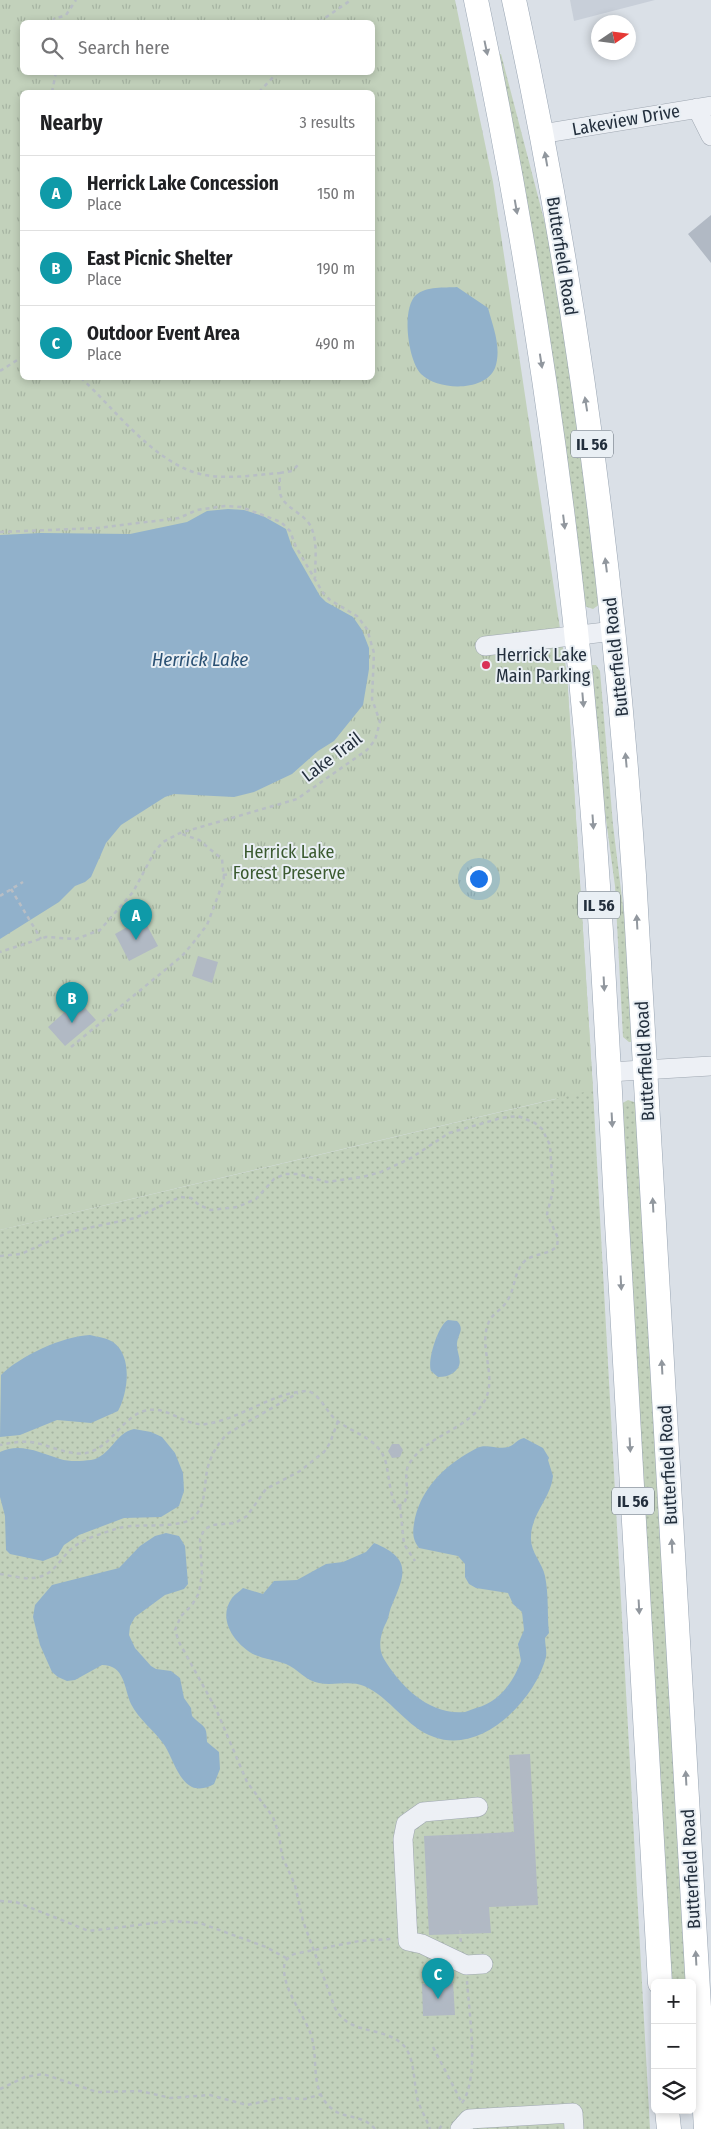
<!DOCTYPE html>
<meta charset="utf-8">
<style>
body{margin:0;font-family:"Fira Sans Condensed",sans-serif;background:#f2f2f2;color:#202124}
.controls{position:absolute;right:15px;bottom:15px;display:grid;overflow:hidden;border-radius:8px;box-shadow:0 2px 8px #0003}
.controls button{width:45px;height:45px;display:grid;place-items:center;padding:0;border:0;border-bottom:1px solid #e0e0e0;background:#fff;color:#202124;font:25px sans-serif}
.compass{position:absolute;left:591px;top:15px;width:45px;height:45px;border-radius:50%;background:#fff;box-shadow:0 2px 8px #0003;rotate:77deg}
.you{position:absolute;left:478px;top:878px;width:18px;height:18px;margin:-12px;border:4px solid #fff;border-radius:50%;background:#1a73e8;box-shadow:0 0 0 8px #1a73e833}
.badge{display:grid;place-items:center;width:32px;height:32px;border-radius:50%;background:#b45309;color:#fff;font-size:16px;font-weight:700}
.pin{position:absolute;translate:-50% -41px;filter:drop-shadow(0 1px 2px #0008)}
.pin::after{content:'';position:absolute;top:26px;width:18px;height:15px;background:inherit;clip-path:polygon(0 0,100% 0,50% 100%)}
.list{margin:0;padding:0;list-style:none}
h2{display:flex;justify-content:space-between;align-items:center;height:65px;margin:0;padding:0 20px;font-size:21px}
h2 small{font-size:16px;font-weight:400;color:#757577}
.list li{display:grid;grid-template-columns:32px 1fr auto;gap:15px;align-items:center;box-sizing:border-box;height:75px;padding:0 20px;border-top:1px solid #e0e0e0}
.list b{display:block;font-size:19px;white-space:nowrap}
.list p{margin:0;font-size:16px;white-space:nowrap;color:#757577}
.list em{font-size:16px;font-style:normal;color:#757577}
.icon{flex:none;width:28px;height:28px;fill:none;stroke:currentColor;stroke-width:2;stroke-linecap:round;stroke-linejoin:round}
.map{position:relative;flex:none;width:711px;height:2129px;overflow:hidden}
.search{position:absolute;background:#fff;box-shadow:0 2px 8px #0003;left:20px;top:20px;width:355px;height:55px;display:flex;align-items:center;gap:12px;box-sizing:border-box;padding:0 18px;border-radius:8px;color:#757577;font-size:19px}
.panel{position:absolute;background:#fff;box-shadow:0 2px 8px #0003;left:20px;top:90px;width:355px;height:290px;border-radius:8px}
.map>svg:first-child{display:block}
.built{fill:#c8cfd9}
.grass{fill:url(#grass-dots)}
.park{fill:url(#park-tufts);fill-rule:evenodd}
.water{fill:#91b1cb}
.building{fill:#b1b9c4}
.lines{fill:none;stroke-linecap:round;stroke-linejoin:round}
.minor-casing{stroke:#9fa7b1;stroke-width:20}
.major-casing{stroke:#99a5b3;stroke-width:25}
.path{stroke:#b8bec5;stroke-width:2.5;stroke-dasharray:4 4;stroke-linecap:butt}
.minor{stroke:#edf0f5;stroke-width:19}
.major{stroke:#fff;stroke-width:24}
.oneway{fill:#91979e}
.poi-dot{fill:#d93257;stroke:#e9eff4;stroke-width:2}
.labels{text-anchor:middle;dominant-baseline:central;stroke-width:4;stroke-linejoin:round;paint-order:stroke}
.shield{fill:#e9eff4;stroke:#5e6974;stroke-width:1}
.shield-label{font-size:16px;font-weight:bold;fill:#232f3d}
.street-label{font-size:18px;fill:#232f3d;stroke:#e9eff4}
.poi-label{font-size:18px;fill:#232f3d;stroke:#e9eff4;text-anchor:start}
.park-label{font-size:18px;fill:#3b5a30;stroke:#e9eff4}
.water-label{font-size:19px;font-style:italic;fill:#2b5174;stroke:#e9eff4}
</style>
<div class="map">
<svg width="711" height="2129" viewBox="0 0 711 2129">
<defs>
<pattern id="grass-dots" width="8" height="8" patternUnits="userSpaceOnUse" patternTransform="scale(1.25)"><rect width="8" height="8" fill="#c2d1bb"/><path d="M2 2h.1M6 6h.1" fill="none" stroke="#a6b4a2" stroke-width="1.8" stroke-linecap="round"/></pattern>
<pattern id="park-tufts" width="24" height="20" patternUnits="userSpaceOnUse" patternTransform="scale(1.25)"><rect width="24" height="20" fill="#c2d1bb"/><path d="M3 7l-1-3M5 7V3M7 7l1-3M15 17l-1-3M17 17v-4M19 17l1-3" fill="none" stroke="#a6b4a2"/></pattern>
</defs>
<rect width="100%" height="100%" fill="#dae0e7"/>
<path class="built" d="M 570,0 L 655,0 L 574,21 Z"/>
<path class="grass" d="M 501,54 L 554,258 L 583,456 L 600,604 L 593,609 L 584,606 L 496,55 Z
M 591,665 L 596,665 L 600,671 L 613,825 L 631,972 L 632,1042 L 629,1042 L 623,1037 L 615,886 L 595,738 Z
M 567,675 L 593,1090 L 650,2129 L 0,2129 L 0,1230 L 556,1099 Z
M 628,1100 L 637,1103 L 688,1983 L 673,1983 L 667,1936 L 621,1104 Z"/>
<path class="park" d="M 0,0 L 455,0 L 493,182 L 567,675 L 593,1090 L 0,1230 ZM 22,22 L 372,22 L 372,72 L 22,72 ZM 22,92 L 372,92 L 372,378 L 22,378 Z"/>
<path class="water" d="M 457,287 L 488,308 C 493,327 502,348 495,368 C 485,392 438,391 421,374 C 408,360 401,309 416,295 C 427,286 444,288 457,287 Z
M 228,509 L 244,510 L 263,516 L 286,529 L 292,547 L 320,596 L 326,602 L 353,617 L 362,630 L 369,648 L 369,669 L 363,705 L 334,741 L 318,751 L 292,774 L 254,792 L 234,797 L 174,794 L 165,797 L 121,825 L 106,843 L 91,877 L 85,882 L 75,886 L 59,902 L 0,939 L 0,535 L 41,533 L 130,534 L 187,522 L 207,511 Z
M 448,1320 L 457,1321 C 465,1329 458,1334 457,1343 C 456,1355 466,1363 453,1373 C 448,1376 444,1377 438,1377 L 431,1371 C 427,1361 438,1325 448,1320 Z
M 90,1335 C 98,1337 107,1338 113,1342 C 133,1356 128,1393 118,1411 L 91,1423 L 57,1420 L 20,1435 L 0,1437 L 1,1375 C 20,1356 63,1336 90,1335 Z
M 134,1429 L 151,1432 L 162,1437 L 175,1453 L 183,1473 L 184,1491 L 179,1506 L 161,1517 L 124,1518 L 79,1535 L 64,1545 L 58,1555 L 43,1561 L 10,1554 L 6,1550 L 5,1516 L 0,1497 L 0,1452 C 20,1442 41,1453 60,1459 C 69,1462 82,1461 91,1460 C 110,1457 115,1433 134,1429 Z
M 524,1438 L 543,1448 L 549,1458 L 548,1460 L 553,1476 C 551,1498 531,1514 531,1537 C 530,1552 542,1562 545,1576 C 549,1596 547,1615 549,1633 L 545,1638 C 545,1645 547,1650 546,1657 C 535,1700 482,1755 434,1737 C 407,1728 390,1697 364,1686 C 351,1680 333,1686 319,1683 C 306,1681 298,1669 286,1664 C 275,1660 264,1659 253,1654 C 234,1643 217,1619 232,1598 C 235,1594 239,1592 243,1588 L 263,1594 L 274,1581 L 297,1580 L 326,1564 L 343,1562 L 366,1552 L 374,1543 C 411,1558 406,1573 392,1605 C 389,1611 389,1618 386,1623 C 381,1633 377,1647 384,1659 C 400,1686 430,1716 465,1712 C 469,1711 472,1709 476,1708 C 498,1703 513,1683 521,1661 L 518,1644 L 524,1630 L 522,1612 L 513,1604 L 508,1593 L 476,1588 L 469,1584 L 465,1577 L 465,1564 L 458,1556 L 419,1548 C 411,1538 413,1529 415,1518 C 423,1485 448,1463 477,1448 C 486,1443 498,1450 508,1447 C 514,1446 517,1439 524,1438 Z
M 166,1533 L 179,1536 L 185,1546 L 188,1584 L 184,1589 L 165,1595 L 135,1617 L 130,1626 L 129,1635 L 135,1648 L 151,1666 L 156,1669 L 171,1671 L 180,1678 L 184,1698 L 191,1708 L 192,1716 C 203,1728 207,1723 207,1742 L 219,1752 L 220,1769 L 214,1784 C 208,1788 199,1790 192,1787 C 178,1780 173,1759 165,1746 C 155,1731 139,1720 131,1704 C 124,1688 125,1665 102,1665 L 75,1680 L 67,1681 L 58,1677 L 52,1672 L 40,1645 L 33,1617 L 35,1605 L 52,1585 L 119,1568 L 140,1546 L 155,1536 Z"/>
<path class="building" d="M 711,215 L 711,263 L 688,234 Z
M 143,918 L 158,946 L 129,961 L 115,934 Z
M 198,956 L 218,962 L 212,983 L 192,976 Z
M 78,1000 L 96,1020 L 65,1046 L 48,1027 Z
M 392,1444 L 399,1444 L 403,1450 L 400,1457 L 392,1458 L 388,1451 Z
M 530,1754 L 538,1905 L 489,1907 L 491,1933 L 429,1935 L 424,1836 L 514,1832 L 509,1755 Z
M 453,1982 L 455,2015 L 423,2016 L 422,1984 Z"/>
<g class="lines">
<defs>
<path id="minor" d="M 697,108 L 711,136
M 541,134 L 711,106
M 485,646 L 614,631
M 609,1072 L 711,1066
M 478,1807 L 423,1812 L 406,1824 L 403,1839 L 408,1941 L 422,1944 L 466,1965 L 483,1964
M 460,2129 L 469,2119 L 573,2113 L 574,2129"/>
<path id="major" d="M 476,0 C 527,242 564,486 586,733 C 601,896 608,1059 617,1223 C 632,1476 645,1729 660,1983
M 514,0 C 577,288 614,581 634,875 L 706,2129
M 667,2110 L 669,2129"/>
</defs>
<use href="#minor" class="minor-casing"/>
<use href="#major" class="major-casing"/>
<path class="path" d="M 53,22 L 54,19 L 66,15 L 76,0
M 319,22 L 351,0
M 52,92 L 56,72
M 259,92 L 278,72
M 0,371 L 22,357
M 81,378 C 115,409 153,462 200,474 C 225,480 254,475 280,473 C 280,479 279,487 280,493 C 283,508 305,513 311,527 C 318,542 315,562 315,578
M 280,473 L 292,471 L 299,464
M 0,532 L 98,528 L 179,518 L 197,510 L 225,506 L 241,507 L 281,522 L 290,531 L 296,547 L 323,593 L 330,600 L 357,616 L 367,629 L 374,653 L 372,699 L 380,722 L 375,740 L 367,750 L 297,799 L 180,833 L 163,842 L 155,851 L 133,892 L 100,930 L 76,939 L 46,937 L 0,952
M 223,875 L 232,874
M 11,889 L 41,939
M 0,896 L 23,882
M 71,1047 L 182,956 L 193,943 L 207,925 L 224,880 L 222,859 L 199,840 L 182,834
M 0,1256 L 21,1254 L 69,1232 L 135,1218 L 180,1197 L 191,1198 L 199,1205 L 211,1210 L 237,1207 L 256,1199 L 274,1179 L 285,1174 L 298,1174 L 327,1182 L 362,1177 L 381,1172 L 411,1158 L 449,1133 L 501,1118 L 518,1116 L 535,1123 L 542,1129 L 550,1145 L 553,1191 L 547,1214 L 558,1238 L 557,1246 C 549,1255 536,1253 526,1260 C 513,1271 516,1288 507,1301 C 502,1310 491,1314 488,1324 C 478,1350 500,1380 482,1405 C 462,1432 426,1436 409,1464 C 402,1476 412,1494 403,1504 L 398,1506 C 388,1498 390,1468 383,1455 C 373,1436 349,1432 334,1418 C 325,1409 320,1395 308,1391 C 272,1392 241,1419 206,1424 C 184,1427 167,1404 144,1411 C 121,1418 111,1448 86,1453 C 66,1456 49,1444 30,1442 C 20,1441 10,1443 0,1445
M 338,1421 L 330,1443 L 324,1452 L 300,1471 L 266,1489 L 247,1516 L 235,1523 L 212,1525 L 204,1530 L 200,1539 L 202,1574 L 199,1593 L 192,1605 L 181,1616 L 175,1630 L 179,1642 L 216,1709 L 247,1782 L 273,1817 L 279,1834 L 282,1856 L 295,1885 L 303,1921 L 335,2008 C 349,2035 380,2026 401,2043 C 416,2055 413,2084 418,2101 C 421,2110 427,2120 430,2129
M 400,1506 L 404,1544 L 415,1561
M 0,1574 C 13,1576 29,1581 42,1576 C 54,1572 61,1559 70,1550 C 82,1539 103,1533 119,1528 C 139,1522 183,1531 196,1515 C 206,1503 204,1485 207,1471 C 210,1456 217,1445 227,1434 L 298,1393
M 0,1901 L 16,1902 L 89,1931 L 171,1921 L 200,1923 L 266,1947 L 286,1958
M 460,1930 L 461,1943
M 433,2047 L 462,2103
M 0,2089 L 25,2077 L 43,2074 L 97,2092 L 140,2091 L 171,2098 L 210,2095 L 247,2105 L 280,2098 L 305,2099 L 322,2094
M 462,2103 C 480,2077 469,2014 467,1981
M 375,2129 C 361,2113 344,2120 331,2108 C 308,2088 320,2057 310,2032 C 303,2014 284,1990 284,1969 C 284,1961 287,1958 294,1954 L 359,1941 L 392,1939
M 439,2129 L 443,2124"/>
<use href="#minor" class="minor"/>
<use href="#major" class="major"/>
</g>
<defs><path id="oneway-solid" d="M-6-.8H1V-3.2L6.5 0L1 3.2V.8H-6Z" transform="scale(1.25)"/></defs>
<g class="oneway">
<use href="#oneway-solid" transform="translate(486 48) rotate(78)"/>
<use href="#oneway-solid" transform="translate(546 159) rotate(-100)"/>
<use href="#oneway-solid" transform="translate(516 207) rotate(80)"/>
<use href="#oneway-solid" transform="translate(541 361) rotate(81)"/>
<use href="#oneway-solid" transform="translate(586 404) rotate(-99)"/>
<use href="#oneway-solid" transform="translate(564 522) rotate(83)"/>
<use href="#oneway-solid" transform="translate(606 565) rotate(-97)"/>
<use href="#oneway-solid" transform="translate(583 700) rotate(85)"/>
<use href="#oneway-solid" transform="translate(626 760) rotate(-95)"/>
<use href="#oneway-solid" transform="translate(593 822) rotate(86)"/>
<use href="#oneway-solid" transform="translate(637 922) rotate(-93)"/>
<use href="#oneway-solid" transform="translate(604 984) rotate(87)"/>
<use href="#oneway-solid" transform="translate(612 1120) rotate(87)"/>
<use href="#oneway-solid" transform="translate(653 1205) rotate(-93)"/>
<use href="#oneway-solid" transform="translate(621 1283) rotate(87)"/>
<use href="#oneway-solid" transform="translate(662 1367) rotate(-93)"/>
<use href="#oneway-solid" transform="translate(630 1445) rotate(87)"/>
<use href="#oneway-solid" transform="translate(672 1546) rotate(-93)"/>
<use href="#oneway-solid" transform="translate(639 1607) rotate(87)"/>
<use href="#oneway-solid" transform="translate(686 1778) rotate(-93)"/>
<use href="#oneway-solid" transform="translate(696 1958) rotate(-93)"/>
</g>
<circle class="poi-dot" cx="486" cy="665" r="5"/>
<g class="labels">
<g class="shield">
<rect x="571" y="430.5" width="42" height="27" rx="4"/>
<rect x="578" y="891.5" width="42" height="27" rx="4"/>
<rect x="612" y="1487.5" width="42" height="27" rx="4"/>
</g>
<g class="shield-label">
<text x="592" y="444">IL 56</text>
<text x="599" y="905">IL 56</text>
<text x="633" y="1501">IL 56</text>
</g>
<g class="street-label">
<text transform="translate(626 120) rotate(-10)">Lakeview Drive</text>
<text transform="translate(562 256) rotate(81)">Butterfield Road</text>
<text transform="translate(616 657) rotate(-96)">Butterfield Road</text>
<text transform="translate(332 757) rotate(-37)">Lake Trail</text>
<text transform="translate(645 1061) rotate(-93)">Butterfield Road</text>
<text transform="translate(668 1465) rotate(-93)">Butterfield Road</text>
<text transform="translate(691 1869) rotate(-93)">Butterfield Road</text>
</g>
<g class="poi-label">
<text x="496" y="655">Herrick Lake<tspan x="496" dy="21">Main Parking</tspan></text>
</g>
<g class="park-label">
<text x="289" y="852">Herrick Lake<tspan x="289" dy="21">Forest Preserve</tspan></text>
</g>
<g class="water-label">
<text x="200" y="659">Herrick Lake</text>
</g>
</g>
</svg>
<div class="controls">
<button>+</button>
<button>−</button>
<button><svg class="icon" aria-label="layers" viewBox="0 0 24 24"><path d="M12 4l9 5-9 5-9-5zM3 14l9 5 9-5"/></svg></button>
</div>
<svg class="compass" viewBox="-18 -18 36 36"><path d="M0-13l5 13h-10z" fill="#e53935"/><path d="M0 13l5-13h-10z" fill="#757577"/></svg>
<div class="you"></div>
<div class="pin badge" style="left:136px;top:940px;background:#0f9aa8">A</div>
<div class="pin badge" style="left:72px;top:1023px;background:#0f9aa8">B</div>
<div class="pin badge" style="left:438px;top:1999px;background:#0f9aa8">C</div>
<div class="search"><svg class="icon" aria-label="search" viewBox="0 0 24 24"><circle cx="10" cy="10" r="6"/><path d="M15 15l6 6"/></svg>Search here</div>
<section class="panel">
<h2>Nearby<small>3 results</small></h2>
<ul class="list">
<li><span class="badge" style="background:#0f9aa8">A</span><div><b>Herrick Lake Concession</b><p>Place</p></div><em>150 m</em></li>
<li><span class="badge" style="background:#0f9aa8">B</span><div><b>East Picnic Shelter</b><p>Place</p></div><em>190 m</em></li>
<li><span class="badge" style="background:#0f9aa8">C</span><div><b>Outdoor Event Area</b><p>Place</p></div><em>490 m</em></li>
</ul>
</section>
</div>
